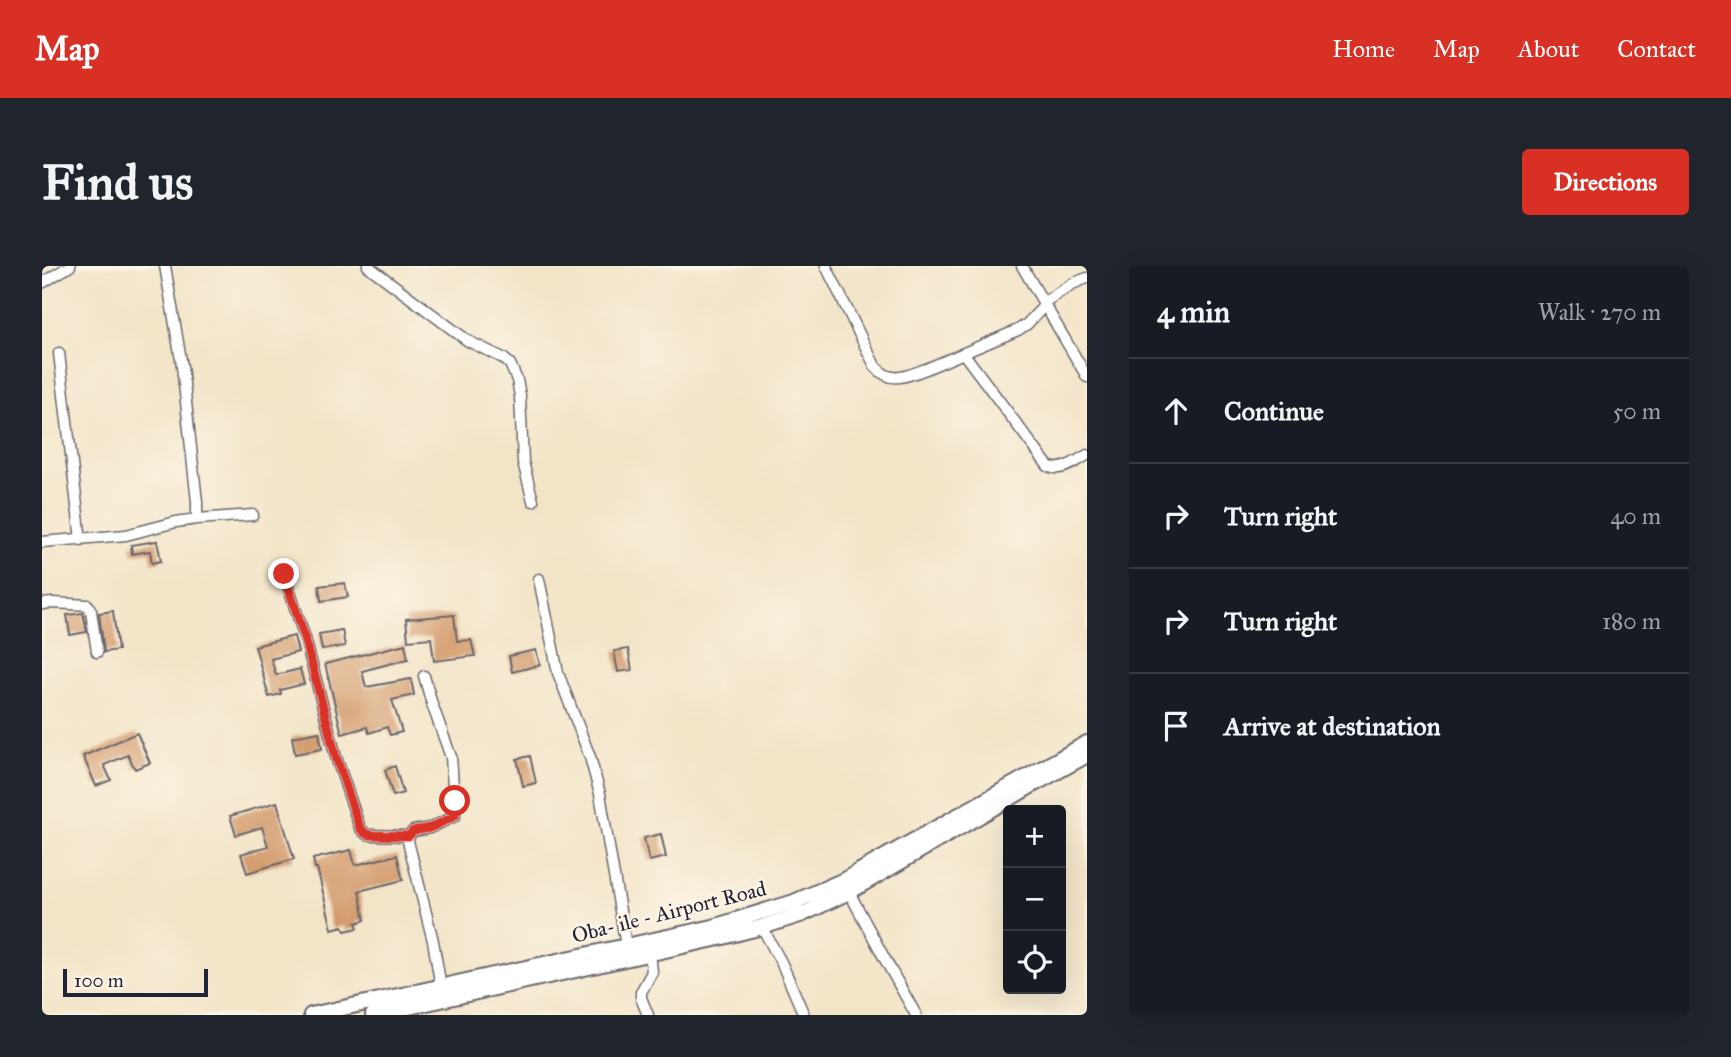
<!DOCTYPE html>
<meta charset="utf-8">
<style>
body{margin:0;font-family:"IM FELL Great Primer",serif;background:#20242c;color:#f1f3f6}
.controls{position:absolute;right:21px;bottom:21px;display:grid;overflow:hidden;border-radius:7px;box-shadow:0 7px 28px #0002}
.controls button{width:63px;height:63px;display:grid;place-items:center;padding:0;border:0;border-bottom:2px solid #363941;background:#171b24;color:#f1f3f6;font:35px sans-serif}
.scale{position:absolute;left:21px;bottom:18px;width:145px;box-sizing:border-box;padding-left:7px;border:4px solid #22223b;border-top:0;font-size:19px;line-height:24px;white-space:nowrap;color:#22223b;-webkit-text-stroke:5px #fcf5e5;paint-order:stroke}
.stop{position:absolute;width:21px;height:21px;margin:-16px;border:5px solid #d93025;border-radius:50%;background:#fff}
.stop.end{background:#d93025;border-color:#fff;box-shadow:0 2px 7px #0008}
.list{margin:0;padding:0;list-style:none}
h2{display:flex;justify-content:space-between;align-items:center;height:91px;margin:0;padding:0 28px;font-size:30px}
h2 small{font-size:23px;font-weight:400;color:#9ea1a6}
.list li{display:grid;grid-template-columns:46px 1fr auto;gap:21px;align-items:center;box-sizing:border-box;height:105px;padding:0 28px;border-top:2px solid #363941}
.list b{display:block;font-size:26px;white-space:nowrap}
.list em{font-size:23px;font-style:normal;color:#9ea1a6}
.icon{flex:none;width:38px;height:38px;fill:none;stroke:currentColor;stroke-width:2;stroke-linecap:round;stroke-linejoin:round}
.map{position:relative;flex:none;width:1045px;height:749px;overflow:hidden;border-radius:7px}
header{display:flex;align-items:center;gap:42px;box-sizing:border-box;height:98px;padding:0 35px;background:#d93025;color:#fff}
header strong{font-size:33px}
nav{display:flex;gap:38px;margin-inline-start:auto;font-size:24px}
.intro{display:flex;align-items:center;justify-content:space-between;box-sizing:border-box;height:168px;padding:0 42px}
h1{margin:0;font-size:49px}
.button{padding:18px 32px;border-radius:7px;background:#d93025;color:#fff;font-size:24px;font-weight:700}
main{display:flex;gap:42px;padding:0 42px}
aside{flex:1;background:#171b24;border-radius:7px;box-shadow:0 7px 28px #0002}
.map>svg:first-child{display:block}
.building{fill:#d39b6d}
.lines{fill:none;stroke-linecap:round;stroke-linejoin:round}
.street-casing{stroke:#6b666c;stroke-width:13}
.secondary-casing{stroke:#6b666c;stroke-width:18}
.street{stroke:#fff;stroke-width:10}
.secondary{stroke:#fff;stroke-width:14}
.route{stroke:#d93025;stroke-width:9}
.labels{text-anchor:middle;dominant-baseline:central;stroke-width:5;stroke-linejoin:round;paint-order:stroke}
.street-label{font-size:21px;fill:#22223b;stroke:#fcf5e5}
</style>
<header>
<strong>Map</strong>
<nav><a>Home</a><a>Map</a><a>About</a><a>Contact</a></nav>
</header>
<div class="intro"><h1>Find us</h1><a class="button">Directions</a></div>
<main>
<div class="map">
<svg width="1045" height="749" viewBox="0 0 1045 749">
<rect width="100%" height="100%" fill="#fcf5e5"/>
<filter id="ink" filterUnits="userSpaceOnUse"><feTurbulence type="fractalNoise" baseFrequency=".0143" numOctaves="2"/><feDisplacementMap in="SourceGraphic" scale="14" xChannelSelector="R" yChannelSelector="G"/><feConvolveMatrix kernelMatrix="1 2 1 2 8 2 1 2 1" color-interpolation-filters="sRGB"/></filter>
<filter id="wash" filterUnits="userSpaceOnUse"><feTurbulence type="fractalNoise" baseFrequency=".00686" numOctaves="4" result="noise"/><feDisplacementMap in="SourceGraphic" scale="28" xChannelSelector="R" yChannelSelector="G"/><feGaussianBlur stdDeviation="1.57" result="paint"/><feColorMatrix in="noise" values="0 0 0 0 0 0 0 0 0 0 0 0 0 0 0 0 0 1.4 0 .05"/><feComposite in="paint" operator="in"/></filter>
<g filter="url(#wash)">
<rect width="100%" height="100%" fill="#f2e4c7"/>
<g id="blocks">
<path class="building" d="M 115,275 L 119,295 L 110,297 L 108,285 L 90,288 L 89,279 Z
M 303,317 L 306,331 L 279,335 L 277,320 Z
M 71,345 L 76,384 L 62,386 L 57,347 Z
M 41,347 L 45,366 L 28,369 L 25,349 Z
M 412,349 L 415,375 L 429,374 L 433,390 L 392,395 L 389,372 L 366,374 L 364,353 Z
M 300,364 L 303,380 L 280,384 L 277,368 Z
M 252,370 L 256,386 L 229,393 L 234,409 L 258,403 L 262,418 L 238,424 L 239,428 L 227,431 L 213,380 Z
M 363,378 L 366,393 L 320,405 L 324,421 L 369,413 L 372,429 L 350,434 L 360,466 L 348,469 L 345,461 L 327,467 L 325,461 L 300,468 L 283,398 Z
M 586,383 L 590,404 L 576,406 L 572,385 Z
M 494,384 L 498,399 L 470,406 L 467,390 Z
M 277,466 L 280,483 L 253,488 L 250,471 Z
M 95,467 L 108,497 L 93,503 L 86,489 L 62,499 L 69,514 L 54,520 L 41,490 Z
M 488,490 L 494,517 L 481,520 L 475,493 Z
M 353,500 L 361,527 L 351,530 L 343,504 Z
M 235,536 L 252,593 L 205,607 L 199,588 L 226,580 L 220,561 L 194,569 L 188,550 Z
M 619,568 L 624,591 L 607,595 L 602,572 Z
M 309,584 L 313,599 L 355,589 L 361,614 L 317,625 L 323,654 L 314,657 L 316,662 L 303,665 L 301,660 L 290,663 L 275,602 L 273,602 L 271,593 Z"/>
</g>
</g>
<g filter="url(#ink)">
<use href="#blocks" fill-opacity="0" stroke="#6b666c" stroke-width="2"/>
<g class="lines">
<defs>
<path id="street" d="M 326,0 L 426,75 L 461,92 L 468,98 L 475,114 L 478,130 L 481,196 L 491,235
M 784,0 L 833,100 C 849,119 864,110 884,103 L 976,64 L 985,58 L 1002,40
M 980,0 L 1045,111
M 0,17 L 28,0
M 1001,37 L 1030,18 L 1045,12
M 17,87 L 39,274
M 922,88 L 1006,200 C 1019,207 1033,196 1045,189
M 155,253 L 211,249
M 0,276 L 84,269 L 134,256 L 155,253 L 155,236 L 140,100 L 123,0
M 242,308 L 263,372 L 294,491 L 318,562 L 324,568 L 329,569 L 367,570
M 497,313 L 516,407 L 548,491 L 558,528 L 584,680
M 0,338 L 11,337 L 46,339 L 49,345 L 55,386
M 382,410 L 390,438 L 409,491 L 413,550 L 388,562 L 371,565 L 367,570 L 366,575 L 391,675 L 399,721
M 807,626 L 845,697 L 874,749
M 720,661 L 740,698 L 762,749
M 606,749 L 599,732 L 599,726 L 610,706 L 608,687"/>
<path id="secondary" d="M 269,749 L 671,661 L 752,636 L 800,615 L 1045,477
M 331,749 L 677,672 L 720,661 L 761,648 L 807,626 L 994,517 L 1045,489"/>
</defs>
<use href="#street" class="street-casing"/>
<use href="#secondary" class="secondary-casing"/>
<use href="#street" class="street"/>
<use href="#secondary" class="secondary"/>
</g>
</g>
<g class="lines" filter="url(#ink)">
<path class="route" d="M 242,308 L 263,372 L 294,491 L 318,562 L 324,568 L 329,569 L 367,570 L 371,565 L 388,562 L 413,550 L 413,535"/>
</g>
<g class="labels">
<g class="street-label">
<text transform="translate(627 646) rotate(-14)">Oba- ile - Airport Road</text>
</g>
</g>
</svg>
<div class="controls">
<button>+</button>
<button>−</button>
<button><svg class="icon" aria-label="locate" viewBox="0 0 24 24"><circle cx="12" cy="12" r="6"/><path d="M12 2v4M12 18v4M2 12h4M18 12h4"/></svg></button>
</div>
<div class="scale">100 m</div>
<div class="stop" style="left:413px;top:535px"></div>
<div class="stop end" style="left:242px;top:308px"></div>
</div>
<aside>
<h2>4 min<small>Walk · 270 m</small></h2>
<ul class="list">
<li><svg class="icon" aria-label="ahead" viewBox="0 0 24 24"><path d="M12 20V5M6 11l6-6 6 6"/></svg><div><b>Continue</b></div><em>50 m</em></li>
<li><svg class="icon" aria-label="right" viewBox="0 0 24 24"><path d="M7 20v-9h11M14 6l5 5-5 5"/></svg><div><b>Turn right</b></div><em>40 m</em></li>
<li><svg class="icon" aria-label="right" viewBox="0 0 24 24"><path d="M7 20v-9h11M14 6l5 5-5 5"/></svg><div><b>Turn right</b></div><em>180 m</em></li>
<li><svg class="icon" aria-label="arrive" viewBox="0 0 24 24"><path d="M6 21V4h12l-3 4 3 4H6"/></svg><div><b>Arrive at destination</b></div></li>
</ul>
</aside>
</main>
